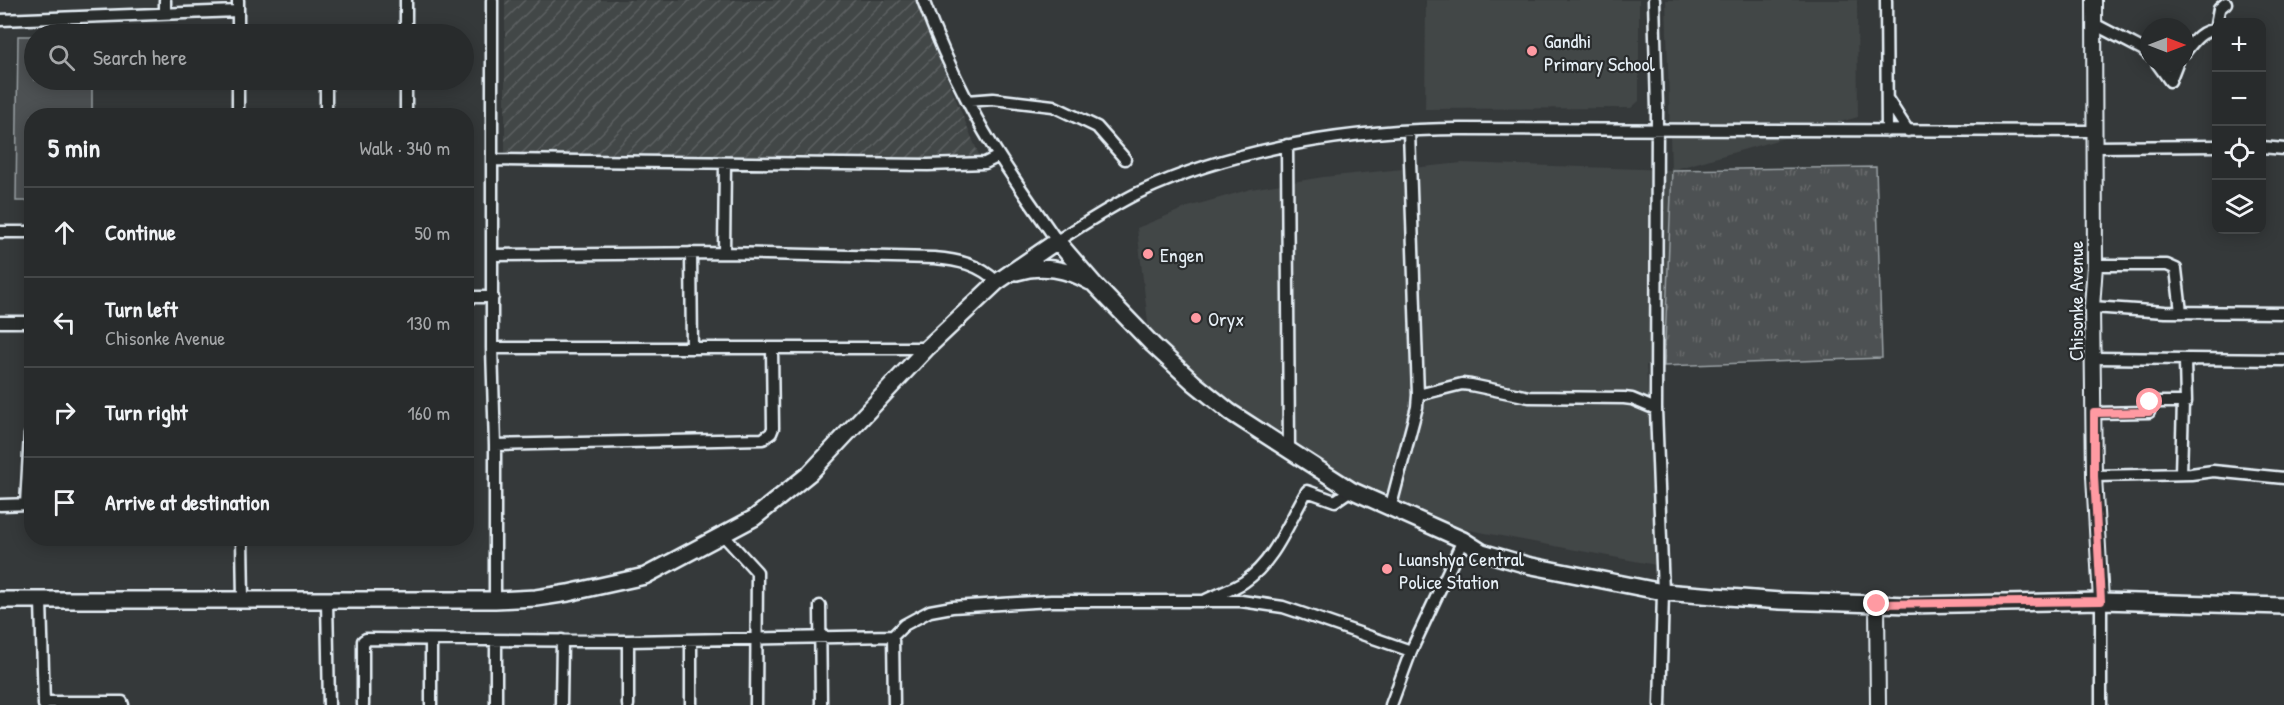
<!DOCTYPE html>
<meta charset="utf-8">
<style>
body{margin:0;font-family:"Patrick Hand",sans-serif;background:#303334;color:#f1f3f6}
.controls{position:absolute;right:18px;top:18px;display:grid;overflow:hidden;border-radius:12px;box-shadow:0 3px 15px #0003}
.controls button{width:54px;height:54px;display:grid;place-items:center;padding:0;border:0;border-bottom:2px solid #444748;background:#282b2c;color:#f1f3f6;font:30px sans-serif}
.compass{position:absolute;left:2140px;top:18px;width:54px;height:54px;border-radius:50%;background:#282b2c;box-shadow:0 3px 15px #0003;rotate:90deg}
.stop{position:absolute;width:18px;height:18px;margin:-14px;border:4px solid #ff9aa2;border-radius:50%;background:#fff}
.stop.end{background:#ff9aa2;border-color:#fff;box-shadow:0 2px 6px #0008}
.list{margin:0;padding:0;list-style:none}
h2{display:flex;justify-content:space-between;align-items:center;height:78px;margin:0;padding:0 24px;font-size:26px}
h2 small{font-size:20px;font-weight:400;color:#a5a7a9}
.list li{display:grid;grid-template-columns:39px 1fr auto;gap:18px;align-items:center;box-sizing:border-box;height:90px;padding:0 24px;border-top:2px solid #444748}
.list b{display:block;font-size:22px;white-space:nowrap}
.list p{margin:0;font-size:20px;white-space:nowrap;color:#a5a7a9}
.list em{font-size:20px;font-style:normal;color:#a5a7a9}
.icon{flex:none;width:33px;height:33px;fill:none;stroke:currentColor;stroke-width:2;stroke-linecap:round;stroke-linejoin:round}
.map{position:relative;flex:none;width:2284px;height:705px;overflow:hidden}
.search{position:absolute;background:#282b2c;box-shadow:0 3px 15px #0003;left:24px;top:24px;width:450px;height:66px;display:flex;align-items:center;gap:15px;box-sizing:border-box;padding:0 21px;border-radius:33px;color:#a5a7a9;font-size:22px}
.panel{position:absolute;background:#282b2c;box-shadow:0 3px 15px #0003;left:24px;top:108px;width:450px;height:438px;border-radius:24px}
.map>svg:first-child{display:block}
.built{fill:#424647}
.industrial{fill:url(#industrial-furrows)}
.grass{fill:url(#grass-tufts);stroke:#9aa1a5;stroke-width:1.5}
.pitch{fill:#4d5152;stroke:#9aa1a5;stroke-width:1.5}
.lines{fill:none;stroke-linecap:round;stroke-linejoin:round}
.minor-casing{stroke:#e8f1f8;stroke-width:15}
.tertiary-casing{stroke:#e8f1f8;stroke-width:18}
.secondary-casing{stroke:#e8f1f8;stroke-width:20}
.minor{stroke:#2a2d2e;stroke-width:10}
.tertiary{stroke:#2a2d2e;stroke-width:14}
.secondary{stroke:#2a2d2e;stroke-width:15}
.route{stroke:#ff9aa2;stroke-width:8}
.poi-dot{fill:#ff9aa2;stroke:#2a2d2e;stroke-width:2}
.labels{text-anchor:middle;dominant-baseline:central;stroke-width:4.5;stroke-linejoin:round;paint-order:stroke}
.poi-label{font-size:20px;fill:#e8f1f8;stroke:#2a2d2e;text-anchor:start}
.street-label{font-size:20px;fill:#e8f1f8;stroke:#2a2d2e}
</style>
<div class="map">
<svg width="2284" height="705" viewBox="0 0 2284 705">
<defs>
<pattern id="industrial-furrows" width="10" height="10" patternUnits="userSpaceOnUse" patternTransform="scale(1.5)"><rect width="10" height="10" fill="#424647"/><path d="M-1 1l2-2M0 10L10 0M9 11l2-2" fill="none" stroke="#5d6162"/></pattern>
<pattern id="grass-tufts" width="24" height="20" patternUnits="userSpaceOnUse" patternTransform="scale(1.5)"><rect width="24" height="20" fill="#4d5152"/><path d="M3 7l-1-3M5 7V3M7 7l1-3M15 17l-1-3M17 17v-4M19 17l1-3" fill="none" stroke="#676a6c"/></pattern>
</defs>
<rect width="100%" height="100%" fill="#35393a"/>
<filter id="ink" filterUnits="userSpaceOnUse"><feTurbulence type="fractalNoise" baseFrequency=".0167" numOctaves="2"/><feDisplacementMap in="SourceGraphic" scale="12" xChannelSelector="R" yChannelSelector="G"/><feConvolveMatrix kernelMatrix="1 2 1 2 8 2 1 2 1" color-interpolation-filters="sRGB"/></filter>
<g filter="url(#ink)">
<path class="built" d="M 1426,0 L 1639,0 L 1639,101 L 1631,108 L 1425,109 Z
M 1666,0 L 1857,0 L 1858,117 L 1672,170 L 1664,366 L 1646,365 L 1661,566 L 1394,516 L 1256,428 L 1150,340 L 1137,228 L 1188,207 L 1251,189 L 1323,177 L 1462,163 L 1671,170 Z"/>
<path class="industrial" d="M 505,0 L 919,0 L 942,66 L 982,162 L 505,161 Z"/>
<path class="grass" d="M 1876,167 L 1882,358 L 1664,366 L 1672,170 Z"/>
<path class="pitch" d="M 18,36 L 34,36 L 34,80 L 92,80 L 92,115 L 32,116 L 31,201 L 16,201 Z"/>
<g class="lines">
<defs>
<path id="minor" d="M 165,0 L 165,14
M 492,0 L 492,348 L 495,445 L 495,600
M 923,0 C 936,36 952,71 970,106 C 994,153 1027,197 1057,241 C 1084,224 1111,206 1140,192 C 1236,147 1355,129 1461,129 L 2093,131
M 1654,0 L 1657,108 L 1656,409 L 1663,592 L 1660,705
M 1886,0 L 1887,131
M 0,20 L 238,11
M 2094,24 L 2142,49 L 2149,55
M 238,34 L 238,0
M 406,34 L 406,0
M 2185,52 C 2193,42 2201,30 2215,30 L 2219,9 L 2226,3
M 2157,63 L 2170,81 L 2177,63
M 238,80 L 238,116
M 1888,100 L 1908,131
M 967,101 L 993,99 L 1053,106 L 1097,127 L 1125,159
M 326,116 L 326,80
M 406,116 L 406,80
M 1287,145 L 1289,452
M 2094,147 L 2216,146
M 2262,147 L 2284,149
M 492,160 L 928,165 L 985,163 L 999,156
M 0,232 L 32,232
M 691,253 L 692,348
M 724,253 L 725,164
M 493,255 L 724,253 L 934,258 C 958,260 979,264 997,282
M 2095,265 L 2167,265 L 2176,269 L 2181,312
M 466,297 L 493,297
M 2092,307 L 2165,312 L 2284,313
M 0,322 L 32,322
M 492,348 L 927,348
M 2094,358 L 2284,360
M 1418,395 L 1462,384 L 1471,385 L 1529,397 L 1624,398 L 1632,399 L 1656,409
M 2094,413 L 2149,412 L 2150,402 L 2186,402 L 2185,361 L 2193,360
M 495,445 L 763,439 L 771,433 L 773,428 L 772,348
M 2181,474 L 2183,402
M 2094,476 L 2191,474 L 2213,471 L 2284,478
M 26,504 L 30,435 L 32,431
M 0,505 L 32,504
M 1390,509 L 1417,407 L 1418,395 L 1409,131
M 723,535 L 757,572 L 756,705
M 242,538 L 243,600
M 1206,600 C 1218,594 1232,590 1244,582 C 1275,561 1288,523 1307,491 L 1335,501 L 1351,490
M 41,601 L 44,705
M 327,601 L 329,705
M 820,606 L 821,705
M 496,641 L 496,705
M 628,641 L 628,705
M 44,702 L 122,702 L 123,705
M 363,705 L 363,641 L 366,639 L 628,641 L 893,636
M 431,705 L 431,641
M 561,705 L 562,640
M 691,705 L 691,640
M 894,705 L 893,636 L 904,625 L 930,611 L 952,607 L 1051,601 L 1241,601 L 1283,607 L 1301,613 L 1411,651
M 1391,705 L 1411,651 L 1463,540
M 2101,705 L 2101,601"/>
<path id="tertiary" d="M 2094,0 L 2095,265 L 2092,307 L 2094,476 L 2101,601
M 1877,604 L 1878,705"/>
<path id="secondary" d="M 1017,272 C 1041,264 1068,269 1090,282
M 0,600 L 495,600 L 536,598 L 568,593 L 645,576 L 754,518 L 810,473 L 927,348 L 997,282 L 1057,241 L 1095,285 L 1153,345 L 1194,383 L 1230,412 L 1351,490 L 1463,540 L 1482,552 L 1527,565 L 1663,592 L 1780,601 L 1910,605 L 2101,601 L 2284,606"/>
</defs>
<use href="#minor" class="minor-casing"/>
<use href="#tertiary" class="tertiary-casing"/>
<use href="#secondary" class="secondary-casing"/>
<use href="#minor" class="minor"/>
<use href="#tertiary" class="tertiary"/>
<use href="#secondary" class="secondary"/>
</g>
</g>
<g class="lines" filter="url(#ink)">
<path class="route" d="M 1877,604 L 2101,601 L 2094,476 L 2094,413 L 2149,412 L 2150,402"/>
</g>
<g class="poi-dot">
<circle cx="1532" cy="51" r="6"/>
<circle cx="1148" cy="254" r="6"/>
<circle cx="1196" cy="318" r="6"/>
<circle cx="1387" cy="569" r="6"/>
</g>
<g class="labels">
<g class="poi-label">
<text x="1544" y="40">Gandhi<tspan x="1544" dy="23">Primary School</tspan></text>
<text x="1160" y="254">Engen</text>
<text x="1208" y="318">Oryx</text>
<text x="1399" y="558">Luanshya Central<tspan x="1399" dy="23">Police Station</tspan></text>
</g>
<g class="street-label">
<text transform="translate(2075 301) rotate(-90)">Chisonke Avenue</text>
</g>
</g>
</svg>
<div class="controls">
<button>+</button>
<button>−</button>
<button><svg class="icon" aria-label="locate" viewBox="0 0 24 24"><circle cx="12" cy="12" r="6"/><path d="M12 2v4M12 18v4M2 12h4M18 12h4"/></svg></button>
<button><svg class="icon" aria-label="layers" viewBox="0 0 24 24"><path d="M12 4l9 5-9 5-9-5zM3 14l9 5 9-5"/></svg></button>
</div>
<svg class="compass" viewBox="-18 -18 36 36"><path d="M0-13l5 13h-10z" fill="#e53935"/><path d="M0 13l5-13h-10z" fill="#a5a7a9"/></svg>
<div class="stop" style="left:2150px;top:402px"></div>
<div class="stop end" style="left:1877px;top:604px"></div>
<div class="search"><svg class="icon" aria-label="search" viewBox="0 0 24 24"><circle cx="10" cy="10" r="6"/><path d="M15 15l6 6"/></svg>Search here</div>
<section class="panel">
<h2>5 min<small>Walk · 340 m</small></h2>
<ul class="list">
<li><svg class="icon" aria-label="ahead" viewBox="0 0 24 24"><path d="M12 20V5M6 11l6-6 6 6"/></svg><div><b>Continue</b></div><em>50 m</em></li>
<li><svg class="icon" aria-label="left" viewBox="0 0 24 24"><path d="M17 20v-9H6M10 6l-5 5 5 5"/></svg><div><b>Turn left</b><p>Chisonke Avenue</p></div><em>130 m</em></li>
<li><svg class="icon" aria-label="right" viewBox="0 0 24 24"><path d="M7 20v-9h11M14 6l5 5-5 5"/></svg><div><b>Turn right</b></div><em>160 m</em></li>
<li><svg class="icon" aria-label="arrive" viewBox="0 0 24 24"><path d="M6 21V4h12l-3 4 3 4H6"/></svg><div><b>Arrive at destination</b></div></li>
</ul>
</section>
</div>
